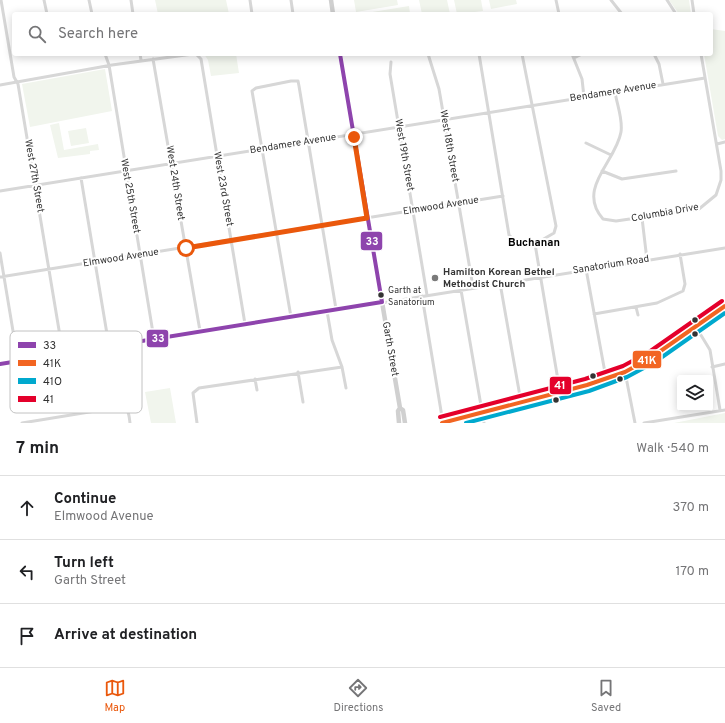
<!DOCTYPE html>
<meta charset="utf-8">
<style>
body{margin:0;font-family:Overpass,sans-serif;background:#f2f2f2;color:#202124}
.controls{position:absolute;right:12px;bottom:12px;display:grid;overflow:hidden;border-radius:4px;box-shadow:0 2px 10px #0003}
.controls button{width:36px;height:36px;display:grid;place-items:center;padding:0;border:0;border-bottom:1px solid #e0e0e0;background:#fff;color:#202124;font:20px sans-serif}
.stop{position:absolute;width:12px;height:12px;margin:-9px;border:3px solid #ea580c;border-radius:50%;background:#fff}
.stop.end{background:#ea580c;border-color:#fff;box-shadow:0 1px 4px #0008}
.list{margin:0;padding:0;list-style:none}
h2{display:flex;justify-content:space-between;align-items:center;height:52px;margin:0;padding:0 16px;font-size:17px}
h2 small{font-size:13px;font-weight:400;color:#757577}
.list li{display:grid;grid-template-columns:26px 1fr auto;gap:12px;align-items:center;box-sizing:border-box;height:64px;padding:0 16px;border-top:1px solid #e0e0e0}
.list b{display:block;font-size:15px;white-space:nowrap}
.list p{margin:0;font-size:13px;white-space:nowrap;color:#757577}
.list em{font-size:13px;font-style:normal;color:#757577}
.icon{flex:none;width:22px;height:22px;fill:none;stroke:currentColor;stroke-width:2;stroke-linecap:round;stroke-linejoin:round}
.map{position:relative;flex:none;width:725px;height:423px;overflow:hidden}
.search{position:absolute;background:#fff;box-shadow:0 2px 10px #0003;left:12px;right:12px;top:12px;height:44px;display:flex;align-items:center;gap:10px;box-sizing:border-box;padding:0 14px;border-radius:4px;color:#757577;font-size:15px}
.sheet{height:244px;background:#fff}
nav{display:flex;justify-content:space-around;align-items:center;box-sizing:border-box;height:56px;border-top:1px solid #e0e0e0;background:#fff;font-size:11px;color:#757577}
nav a{display:grid;justify-items:center;gap:2px}
nav .on{color:#ea580c}
.map>svg:first-child{display:block}
.green{fill:#f1f5ed}
.lines{fill:none;stroke-linecap:round;stroke-linejoin:round}
.street{stroke:#d7d7d7;stroke-width:3}
.secondary{stroke:#d0d0d0;stroke-width:4.5}
.bus-1-casing{stroke:#fff;stroke-width:7}
.bus-2-casing{stroke:#fff;stroke-width:7}
.bus-3-casing{stroke:#fff;stroke-width:7}
.bus-4-casing{stroke:#fff;stroke-width:7}
.bus-1{stroke:#8e44ad;stroke-width:4}
.bus-2{stroke:#f26522;stroke-width:4}
.bus-3{stroke:#00a9ce;stroke-width:4}
.bus-4{stroke:#e4002b;stroke-width:4}
.route{stroke:#ea580c;stroke-width:5}
.poi-dot{fill:#7a7a7a;stroke:#fff;stroke-width:1.5}
.bus-dot{fill:#333;stroke:#fff;stroke-width:1.5}
.labels{text-anchor:middle;dominant-baseline:central;stroke-width:4;stroke-linejoin:round;paint-order:stroke}
.bus-label{font-size:9px;fill:#333;stroke:#fff;text-anchor:start}
.street-label{font-size:10px;fill:#333;stroke:#fff}
.poi-label{font-size:10px;font-weight:bold;fill:#333;stroke:#fff;text-anchor:start}
.neighbourhood-label{font-size:11px;font-weight:bold;fill:#000;stroke:#fff}
.key{fill:#fff;stroke:#c2c2c2;stroke-width:1}
.key-label{font-size:11px;fill:#333}
.line-badge{stroke:#fff;stroke-width:1.5}
.badge-label{font-size:11px;text-anchor:middle;font-weight:bold;fill:#fff}
</style>
<div class="map">
<svg width="725" height="423" viewBox="0 0 725 423">
<rect width="100%" height="100%" fill="#fff"/>
<path class="green" d="M 155,0 L 226,0 L 229,14 L 158,14 Z
M 354,0 L 397,0 L 398,5 L 356,12 Z
M 419,0 L 447,0 L 450,14 L 422,14 Z
M 454,0 L 481,0 L 483,11 L 457,14 Z
M 489,0 L 516,0 L 517,4 L 491,9 Z
M 669,0 L 689,0 L 691,14 L 679,14 Z
M 409,6 L 410,14 L 360,14 Z
M 711,29 L 725,31 L 725,139 L 722,140 L 718,136 L 704,54 L 711,54 Z
M 204,54 L 236,54 L 239,73 L 211,76 L 208,60 Z
M 105,69 L 112,111 L 30,127 L 22,84 Z
M 59,123 L 64,150 L 98,144 L 99,150 L 90,151 L 90,154 L 58,158 L 50,125 Z
M 86,128 L 89,143 L 71,146 L 68,131 Z
M 170,388 L 176,423 L 151,423 L 145,392 Z
M 725,413 L 725,423 L 674,423 Z"/>
<g class="lines">
<path class="street" d="M 1,0 L 14,77 L 18,84 L 63,354
M 44,0 L 47,14
M 89,0 L 92,14
M 131,0 L 133,14
M 250,0 L 252,14
M 291,0 L 293,14
M 556,0 L 559,14
M 611,0 L 622,14
M 667,0 L 676,14
M 692,0 L 694,14
M 105,54 L 109,65 L 154,339
M 140,54 L 141,60
M 196,54 L 201,59 L 245,324
M 428,54 L 439,89 L 473,287
M 479,54 L 509,235 L 513,239 L 535,244 L 554,233 L 556,226 L 522,54
M 572,54 L 582,79 L 584,97
M 654,54 L 659,64 L 663,84
M 574,58 L 582,54
M 153,59 L 200,331
M 391,62 L 390,74 L 427,295
M 0,85 L 112,65 L 193,54
M 615,92 C 617,105 623,119 621,132 C 616,162 576,188 603,219 L 616,221 L 699,209 L 716,195 L 721,180 L 721,171 L 701,54
M 586,143 L 611,155
M 717,144 L 725,142
M 602,171 L 622,179 L 676,171
M 81,178 L 109,346
M 0,191 L 705,78
M 642,218 L 647,260
M 535,244 L 560,392
M 0,253 L 18,361
M 586,269 L 606,378
M 0,277 L 503,196
M 500,283 L 521,402
M 461,290 L 484,423
M 422,296 L 443,423
M 636,307 L 638,315
M 327,311 L 332,340 L 342,367 L 346,388
M 594,314 L 657,303 L 683,291 L 685,284 L 680,254
M 291,317 L 252,91 L 256,88 L 291,81 L 298,81 L 299,86 L 336,309
M 696,327 L 710,350 L 720,410
M 0,364 L 725,248
M 712,367 L 725,364
M 298,372 L 303,402
M 625,372 L 635,423
M 255,379 L 257,390
M 123,399 L 124,407
M 22,423 L 120,407 C 129,407 129,415 130,423
M 197,423 L 193,393 L 199,388 L 342,367
M 644,423 L 725,410"/>
<path class="secondary" d="M 331,0 L 333,14
M 340,54 L 400,408 L 403,410 L 405,423
M 399,423 L 398,411 L 400,408
M 442,423 L 587,385 L 625,372 L 652,357 L 725,306"/>
<defs>
<path id="bus-1" d="M 0,364 L 382,302 L 340,54"/>
<path id="bus-2" d="M 442,423 L 587,385 L 625,372 L 652,357 L 725,306"/>
<path id="bus-3" d="M 466,423 L 589,391 L 627,377 L 655,362 L 725,313"/>
<path id="bus-4" d="M 440,417 L 585,379 L 623,366 L 649,352 L 722,301"/>
</defs>
<use href="#bus-1" class="bus-1-casing"/>
<use href="#bus-2" class="bus-2-casing"/>
<use href="#bus-3" class="bus-3-casing"/>
<use href="#bus-4" class="bus-4-casing"/>
<use href="#bus-1" class="bus-1"/>
<use href="#bus-2" class="bus-2"/>
<use href="#bus-3" class="bus-3"/>
<use href="#bus-4" class="bus-4"/>
</g>
<g class="lines">
<path class="route" d="M 186,248 L 367,218 L 354,137"/>
</g>
<circle class="poi-dot" cx="435" cy="278" r="4"/>
<g class="bus-dot">
<circle cx="381" cy="295" r="3.5"/>
<circle cx="695" cy="320" r="3.5"/>
<circle cx="695" cy="334" r="3.5"/>
<circle cx="593" cy="376" r="3.5"/>
<circle cx="620" cy="379" r="3.5"/>
<circle cx="556" cy="400" r="3.5"/>
</g>
<g class="labels">
<g class="bus-label">
<text x="388" y="290">Garth at<tspan x="388" dy="12">Sanatorium</tspan></text>
</g>
<g class="street-label">
<text transform="translate(613 92) rotate(-9)">Bendamere Avenue</text>
<text transform="translate(293 144) rotate(-9)">Bendamere Avenue</text>
<text transform="translate(449 146) rotate(80)">West 18th Street</text>
<text transform="translate(404 155) rotate(80)">West 19th Street</text>
<text transform="translate(34 176) rotate(80)">West 27th Street</text>
<text transform="translate(175 183) rotate(81)">West 24th Street</text>
<text transform="translate(223 189) rotate(80)">West 23rd Street</text>
<text transform="translate(130 196) rotate(80)">West 25th Street</text>
<text transform="translate(441 206) rotate(-9)">Elmwood Avenue</text>
<text transform="translate(665 213) rotate(-10)">Columbia Drive</text>
<text transform="translate(121 258) rotate(-9)">Elmwood Avenue</text>
<text transform="translate(611 265) rotate(-9)">Sanatorium Road</text>
<text transform="translate(390 349) rotate(80)">Garth Street</text>
</g>
<g class="poi-label">
<text x="443" y="272">Hamilton Korean Bethel<tspan x="443" dy="12">Methodist Church</tspan></text>
</g>
<g class="neighbourhood-label">
<text x="534" y="243">Buchanan</text>
</g>
</g>
<rect x="10" y="331" width="132" height="82" rx="6" class="key"/>
<rect x="18" y="342" width="18" height="6" fill="#8e44ad"/>
<rect x="18" y="360" width="18" height="6" fill="#f26522"/>
<rect x="18" y="378" width="18" height="6" fill="#00a9ce"/>
<rect x="18" y="396" width="18" height="6" fill="#e4002b"/>
<g class="key-label">
<text x="43" y="349">33</text>
<text x="43" y="367">41K</text>
<text x="43" y="385">41O</text>
<text x="43" y="403">41</text>
</g>
<g class="line-badge">
<rect x="360" y="231" width="23" height="20" rx="4" fill="#8e44ad"/>
<rect x="146" y="329" width="23" height="19" rx="4" fill="#8e44ad"/>
<rect x="632" y="350" width="30" height="19" rx="4" fill="#f26522"/>
<rect x="549" y="376" width="23" height="19" rx="4" fill="#e4002b"/>
</g>
<g class="badge-label">
<text x="372" y="245">33</text>
<text x="158" y="342">33</text>
<text x="647" y="364">41K</text>
<text x="560" y="389">41</text>
</g>
</svg>
<div class="controls">
<button><svg class="icon" aria-label="layers" viewBox="0 0 24 24"><path d="M12 4l9 5-9 5-9-5zM3 14l9 5 9-5"/></svg></button>
</div>
<div class="stop" style="left:186px;top:248px"></div>
<div class="stop end" style="left:354px;top:137px"></div>
<div class="search"><svg class="icon" aria-label="search" viewBox="0 0 24 24"><circle cx="10" cy="10" r="6"/><path d="M15 15l6 6"/></svg>Search here</div>
</div>
<section class="sheet">
<h2>7 min<small>Walk · 540 m</small></h2>
<ul class="list">
<li><svg class="icon" aria-label="ahead" viewBox="0 0 24 24"><path d="M12 20V5M6 11l6-6 6 6"/></svg><div><b>Continue</b><p>Elmwood Avenue</p></div><em>370 m</em></li>
<li><svg class="icon" aria-label="left" viewBox="0 0 24 24"><path d="M17 20v-9H6M10 6l-5 5 5 5"/></svg><div><b>Turn left</b><p>Garth Street</p></div><em>170 m</em></li>
<li><svg class="icon" aria-label="arrive" viewBox="0 0 24 24"><path d="M6 21V4h12l-3 4 3 4H6"/></svg><div><b>Arrive at destination</b></div></li>
</ul>
</section>
<nav>
<a class="on"><svg class="icon" aria-label="map" viewBox="0 0 24 24"><path d="M3 6l6-2 6 2 6-2v14l-6 2-6-2-6 2zM9 4v14M15 6v14"/></svg>Map</a>
<a><svg class="icon" aria-label="directions" viewBox="0 0 24 24"><path d="M12 3l9 9-9 9-9-9zM9 14v-3h6M13 9l2 2-2 2"/></svg>Directions</a>
<a><svg class="icon" aria-label="saved" viewBox="0 0 24 24"><path d="M7 4h10v16l-5-4-5 4z"/></svg>Saved</a>
</nav>
